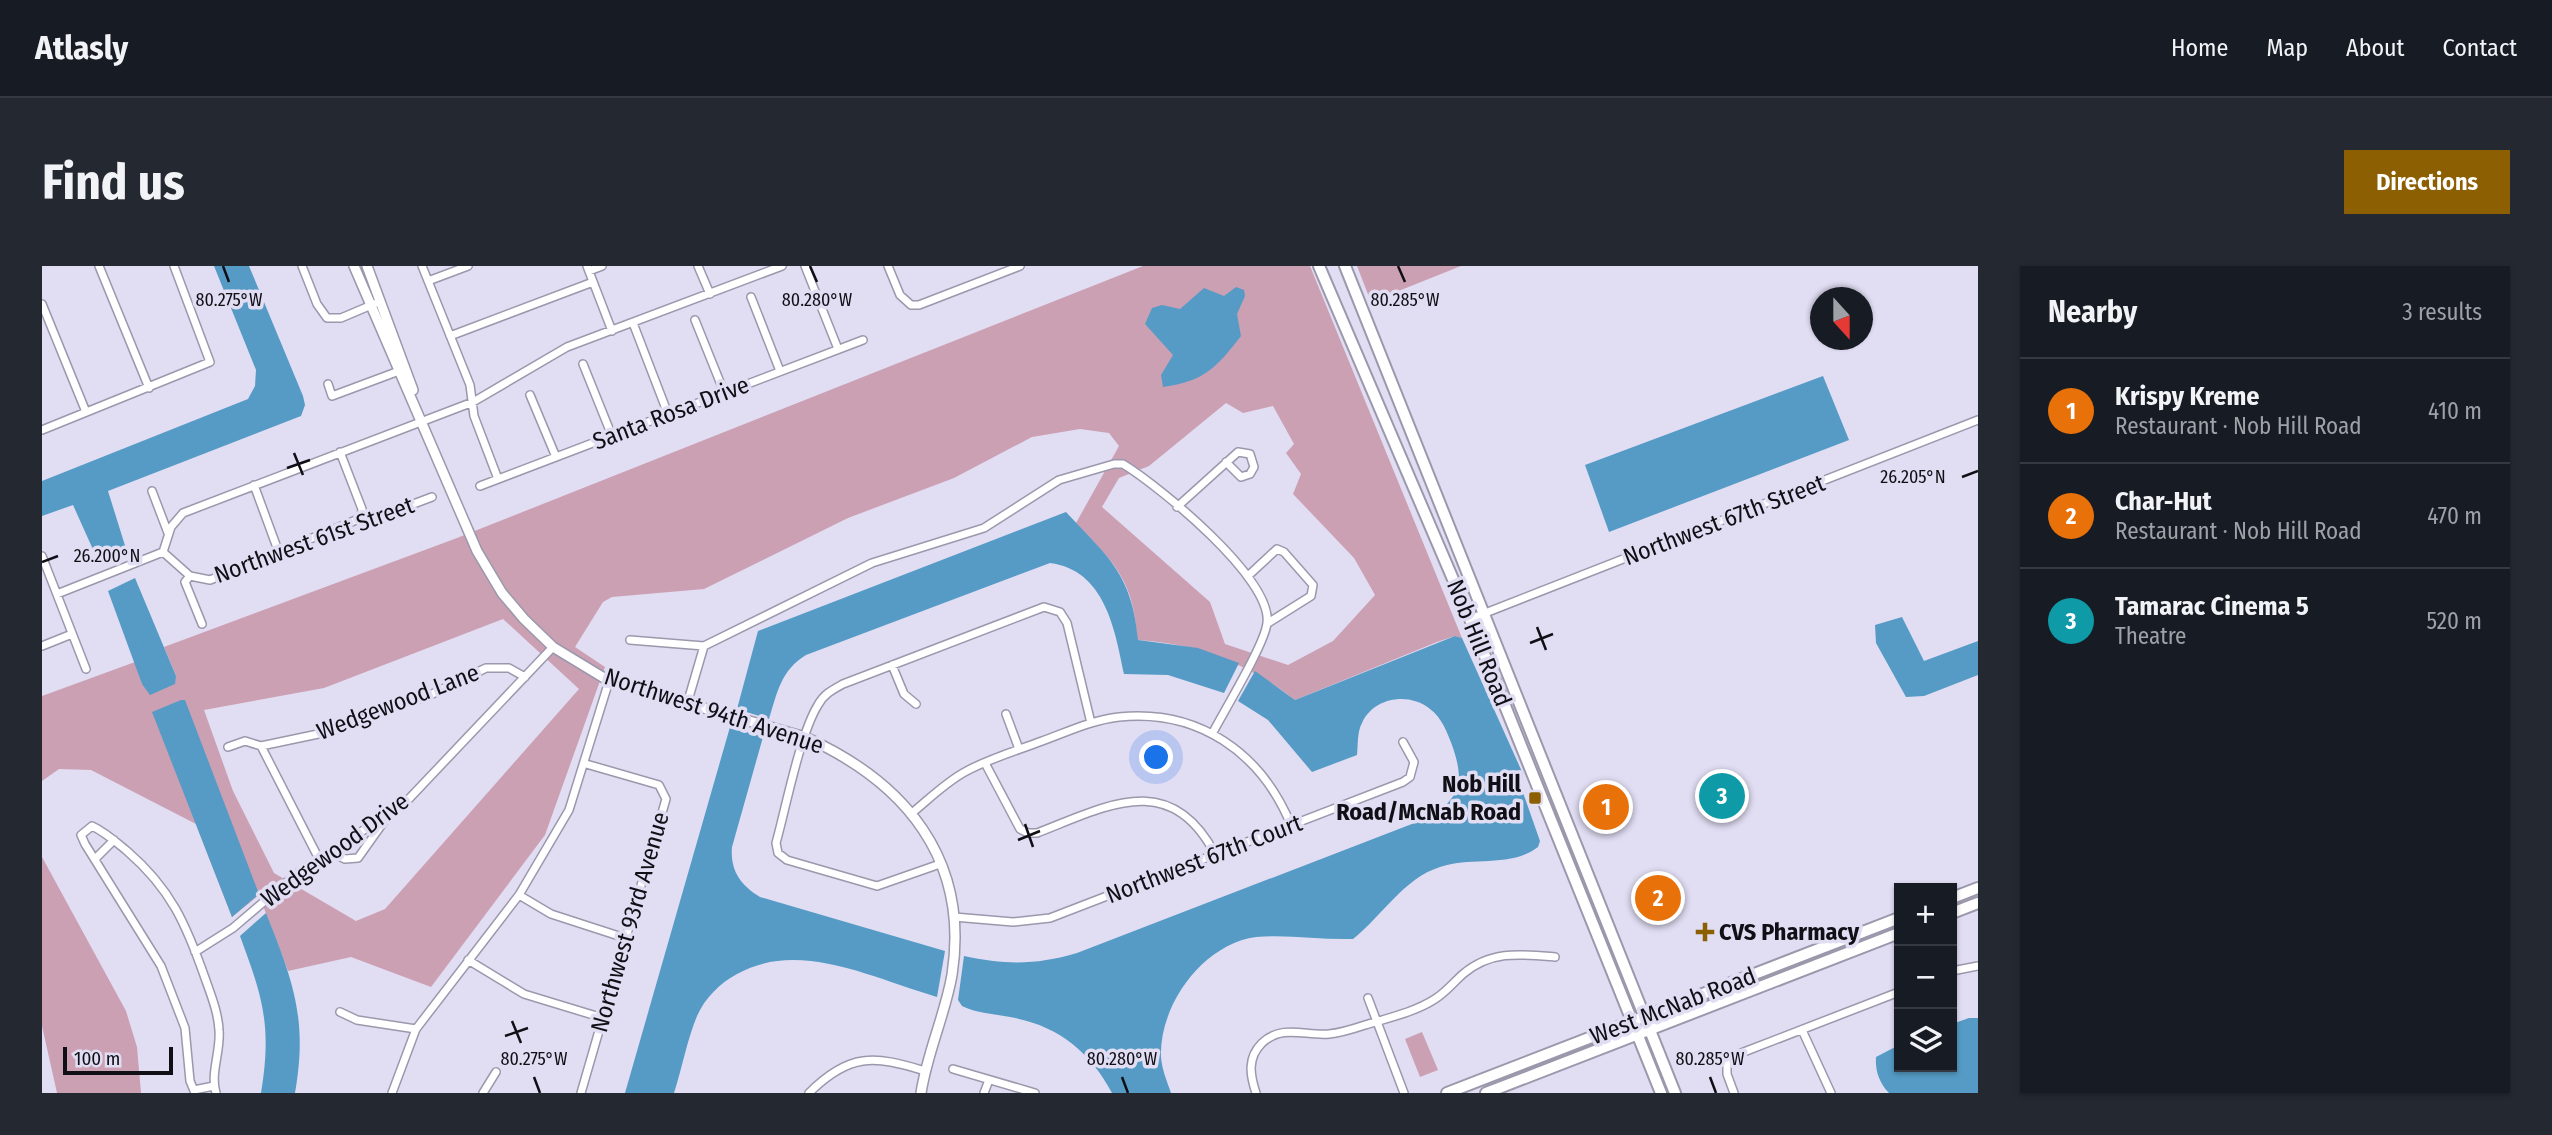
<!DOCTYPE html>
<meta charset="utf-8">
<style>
body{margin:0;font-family:"Fira Sans Condensed",sans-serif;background:#242831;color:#f1f3f6}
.controls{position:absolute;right:21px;bottom:21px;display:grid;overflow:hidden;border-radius:0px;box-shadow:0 2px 5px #0004}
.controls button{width:63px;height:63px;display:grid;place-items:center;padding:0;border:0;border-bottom:2px solid #363941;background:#171b24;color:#f1f3f6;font:35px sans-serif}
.compass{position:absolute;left:1768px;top:21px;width:63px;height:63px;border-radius:50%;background:#171b24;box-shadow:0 2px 5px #0004;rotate:159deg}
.scale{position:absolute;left:21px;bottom:18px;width:110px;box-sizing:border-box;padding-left:7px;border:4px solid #100f16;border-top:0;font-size:19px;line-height:24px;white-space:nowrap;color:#100f16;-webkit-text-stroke:5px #e1ddf3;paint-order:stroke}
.you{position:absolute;left:1115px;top:492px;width:24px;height:24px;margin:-18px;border:5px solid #fff;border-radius:50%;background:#1a73e8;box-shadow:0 0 0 10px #1a73e833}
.badge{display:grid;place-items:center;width:46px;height:46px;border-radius:50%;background:#8b5f02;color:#fff;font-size:23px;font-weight:700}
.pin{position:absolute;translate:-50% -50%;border:4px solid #fff;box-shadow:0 2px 7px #0006}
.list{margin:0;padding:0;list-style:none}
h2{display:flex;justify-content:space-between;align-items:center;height:91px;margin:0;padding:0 28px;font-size:30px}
h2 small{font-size:23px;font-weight:400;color:#9ea1a6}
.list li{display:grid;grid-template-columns:46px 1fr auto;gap:21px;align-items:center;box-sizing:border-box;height:105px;padding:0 28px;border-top:2px solid #363941}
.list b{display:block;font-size:26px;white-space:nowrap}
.list p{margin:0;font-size:23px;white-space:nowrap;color:#9ea1a6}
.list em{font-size:23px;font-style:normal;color:#9ea1a6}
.icon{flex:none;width:38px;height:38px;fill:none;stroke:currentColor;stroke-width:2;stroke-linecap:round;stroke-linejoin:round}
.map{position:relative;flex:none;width:1936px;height:827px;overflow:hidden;border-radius:0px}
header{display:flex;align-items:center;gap:42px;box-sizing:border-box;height:98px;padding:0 35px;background:#171b24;border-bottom:2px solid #363941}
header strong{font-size:33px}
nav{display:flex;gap:38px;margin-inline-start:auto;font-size:24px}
.intro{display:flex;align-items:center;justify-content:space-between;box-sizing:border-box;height:168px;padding:0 42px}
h1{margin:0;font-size:49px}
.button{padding:18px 32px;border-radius:0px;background:#8b5f02;color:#fff;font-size:24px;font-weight:700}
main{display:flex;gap:42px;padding:0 42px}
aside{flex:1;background:#171b24;border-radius:0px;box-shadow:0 2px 5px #0004}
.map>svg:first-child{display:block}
.green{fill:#cca0b3;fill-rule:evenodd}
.water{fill:#559bc5}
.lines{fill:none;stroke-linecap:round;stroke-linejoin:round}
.minor-casing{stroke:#9b98ac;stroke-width:10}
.tertiary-casing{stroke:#9b98ac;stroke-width:12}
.secondary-casing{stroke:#9b98ac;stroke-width:14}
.minor{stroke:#fff;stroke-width:7}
.tertiary{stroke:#fff;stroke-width:9}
.secondary{stroke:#fff;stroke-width:10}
.ticks{fill:none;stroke:#100f16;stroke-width:2.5}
.poi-dot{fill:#8b5f02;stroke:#e1ddf3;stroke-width:2.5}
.labels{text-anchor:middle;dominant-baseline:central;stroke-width:7;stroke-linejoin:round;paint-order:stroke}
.street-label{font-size:24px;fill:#100f16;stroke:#e1ddf3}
.poi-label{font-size:24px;font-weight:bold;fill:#100f16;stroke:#e1ddf3;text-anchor:end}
.ticks-label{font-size:18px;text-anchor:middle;fill:#100f16;stroke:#e1ddf3;stroke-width:7;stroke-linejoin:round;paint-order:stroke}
</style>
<header>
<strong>Atlasly</strong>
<nav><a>Home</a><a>Map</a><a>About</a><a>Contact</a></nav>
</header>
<div class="intro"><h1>Find us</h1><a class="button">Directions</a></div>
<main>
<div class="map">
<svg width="1936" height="827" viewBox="0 0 1936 827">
<rect width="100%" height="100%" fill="#e1ddf3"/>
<path class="green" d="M 1101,0 L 1268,0 L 1420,372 L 1413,370 L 1395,376 L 1253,434 C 1204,397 1157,378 1095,374 C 1092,314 1073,298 1034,257 L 1077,180 L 1067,167 L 1038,163 L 990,171 L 912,212 L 806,252 L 662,323 L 570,331 L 561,336 L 533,381 L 563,401 L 503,569 L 389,721 L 309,691 L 246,705 L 217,629 L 190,651 L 154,558 L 49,504 L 17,503 L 0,515 L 0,430 L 93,396 L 100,418 L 134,410 L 122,381 L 415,272 ZM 1184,137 L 1201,147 L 1231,140 L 1252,178 L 1244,187 L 1259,208 L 1251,228 L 1312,292 L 1333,329 L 1291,375 L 1246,399 L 1183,378 L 1168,336 L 1060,241 L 1077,212 L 1107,200 ZM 461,353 L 537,423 L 343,643 L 314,655 L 232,607 L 191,525 L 162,444 L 282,422 Z
M 1315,0 L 1419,0 L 1329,36 Z
M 0,591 L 84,745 L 95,781 L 99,827 L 15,827 L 0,760 Z
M 1380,766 L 1396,804 L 1378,811 L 1363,773 Z"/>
<path class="water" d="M 172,0 L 207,0 L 261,130 L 263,139 L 259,150 L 66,225 L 85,286 L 58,299 L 31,239 L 0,250 L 0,215 L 206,133 L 213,120 L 214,104 Z
M 1194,21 L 1202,24 L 1203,30 L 1195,48 L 1199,70 C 1174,102 1163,115 1121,121 L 1119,109 L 1131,89 L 1103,58 L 1110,42 L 1120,39 L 1138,43 L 1162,22 L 1182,30 Z
M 1781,110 L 1807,174 L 1567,266 L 1543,199 Z
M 1024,246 C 1067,292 1090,308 1096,374 L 1156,382 L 1197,397 L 1182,427 L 1126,409 L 1082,408 C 1073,364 1063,304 1008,297 L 764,389 C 739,404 735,427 727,453 L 695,443 L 716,365 Z
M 93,312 L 134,410 L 133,418 L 108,429 L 100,418 L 66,325 Z
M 1860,351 L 1882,395 L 1936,375 L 1936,409 L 1882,430 L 1864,431 L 1834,377 L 1833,359 Z
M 1413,370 L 1420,372 L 1481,508 L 1479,521 L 1498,575 L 1496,581 C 1468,602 1430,590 1398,601 C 1362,612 1339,651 1311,673 C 1279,674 1245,668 1214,671 C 1161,678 1117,739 1119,791 C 1120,804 1125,815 1129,827 L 1070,827 C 1048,785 1015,759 968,751 C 953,748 933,747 920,740 L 916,734 L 922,690 C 963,699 995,699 1035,687 L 1388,551 C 1420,531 1422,513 1410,479 C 1405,466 1400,452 1388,443 C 1367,426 1332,431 1320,457 C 1315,466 1316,479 1315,489 L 1270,506 L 1226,454 L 1196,435 L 1213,405 L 1253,434 Z
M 139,434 L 143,434 L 217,628 L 190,651 L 110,446 Z
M 688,461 L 721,471 L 690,581 C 688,604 698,619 718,631 L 903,685 L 895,731 C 832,713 757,673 695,708 C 678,717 663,732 655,750 C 645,774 640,802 632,827 L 583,827 Z
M 224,647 C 251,715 266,753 253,827 L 219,827 C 230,760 221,732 198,670 Z
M 1927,752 L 1936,752 L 1936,827 L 1847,827 C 1837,817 1833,804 1834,791 L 1857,779 L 1857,801 L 1910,801 L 1910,758 Z"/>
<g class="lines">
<defs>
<path id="minor" d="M 57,0 L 107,122
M 260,0 L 275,38 L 285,52 L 299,52 L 332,38
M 380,0 L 428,119 L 432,150 L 456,213
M 545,0 L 570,65
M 656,0 L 668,28
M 763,0 L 796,83
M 846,0 L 858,29 L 869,39 L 877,39 L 978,0
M 547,5 L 560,0
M 386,15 L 426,0
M 709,31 L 738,105
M 0,38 L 44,146
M 653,54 L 682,126
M 591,57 L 626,148
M 408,70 L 551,16
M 541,98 L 570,170
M 286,118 L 290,130 L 357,105
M 488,129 L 514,191
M 0,164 L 168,96 L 132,0
M 298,186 L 320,243 L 319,252
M 212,219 L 237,287
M 438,220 L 821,74
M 110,225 L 126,267
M 1135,241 L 1196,186 L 1208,188 L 1212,201 L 1208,208 L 1199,211 L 1184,196
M 121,286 L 129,261 L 141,247 L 431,136 L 525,81 L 740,0
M 121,286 L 148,310 L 168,314 L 319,252 L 329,254 L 390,231
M 0,290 L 44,403
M 1207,309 L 1235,283 L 1242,286 L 1271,319 L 1269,330 L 1226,357
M 148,310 L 143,316 L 160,358
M 15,328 L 121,286
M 1428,353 L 1936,154
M 588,374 L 662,380 L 830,297 L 942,262 L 1017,214 L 1072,198 L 1081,198 C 1117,220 1231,313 1225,357 C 1223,378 1182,445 1170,468
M 0,380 L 30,368
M 850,399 L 862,428 L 874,438
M 645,438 L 662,380
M 964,448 L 977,483
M 219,480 L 277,593
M 186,481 L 203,475 L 219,480 L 300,463 L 349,440 L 382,432 L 444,402 L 467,402 L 483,411
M 943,497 L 978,563 L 986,567 L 995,567 C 1065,540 1128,503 1173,588
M 870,547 C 887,533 902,518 921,507 C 945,493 974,485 1000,475 C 1025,466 1050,454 1077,451 C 1156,443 1219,486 1249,559
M 289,586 L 303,593 L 316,592 L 343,554
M 53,593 L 72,574
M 898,598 L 835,620 L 745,594 L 736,587 L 734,577 C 744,541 758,468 776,439 C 782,428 790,424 801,418 L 1002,341 L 1018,346 L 1025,357 L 1049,457
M 477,629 L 509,648 L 583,672
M 912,651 L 971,656 L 1008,652 L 1361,516 L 1368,511 L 1372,496 L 1361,476
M 153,686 L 191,662 L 253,609 L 363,537 L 511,381
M 426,694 L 482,728 L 561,752
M 1910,705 L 1936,700
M 1326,732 L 1362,827
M 298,746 L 315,754 L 374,763
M 1760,764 L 1789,827
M 911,803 L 993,827
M 152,824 L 172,820
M 153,827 L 148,815 L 143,762 L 119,700 L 43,578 L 39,569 L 50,560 C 63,566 74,576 85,585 C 129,623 144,658 163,712 C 169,729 176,746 177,764 C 179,785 168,807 174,827
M 350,827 L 374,763 L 477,629 L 527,544 L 567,415
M 441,827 L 454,806
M 539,827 L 624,533 L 617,519 L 544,498
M 767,827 C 807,787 832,789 883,805
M 942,827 L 947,814
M 1214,827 C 1208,809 1205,792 1220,777 C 1240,758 1263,770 1287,768 C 1299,767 1311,763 1323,759 C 1346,752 1373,746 1393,733 C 1404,726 1412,716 1421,708 C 1449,684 1479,688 1513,691
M 1692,827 L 1685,808 L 1685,797 L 1694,789 L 1857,726"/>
<path id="tertiary" d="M 312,0 L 435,285 L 460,327 L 482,353 L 511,381 L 567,415 L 763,471 C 863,516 928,593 910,709 C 903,749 885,787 879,827
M 325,0 L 371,124"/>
<path id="secondary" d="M 1277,0 L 1428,353 L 1619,827
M 1303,0 L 1633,827
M 1910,632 L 1936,622
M 1910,647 L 1936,637
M 1405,827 L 1857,652
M 1444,827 L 1857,667"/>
</defs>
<use href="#minor" class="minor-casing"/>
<use href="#tertiary" class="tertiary-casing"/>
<use href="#secondary" class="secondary-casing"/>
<use href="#minor" class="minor"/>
<use href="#tertiary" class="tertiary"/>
<use href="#secondary" class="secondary"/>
</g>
<path class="ticks" d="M 181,0 L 187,16M 768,0 L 775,16M 1356,0 L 1363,16M 252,187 L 261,209M 245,202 L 268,194M 1920,211 L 1936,205M 0,296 L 16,290M 1495,361 L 1504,384M 1488,377 L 1511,368M 983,558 L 991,581M 976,574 L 998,565M 470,755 L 479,777M 463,770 L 486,762M 492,811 L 498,827M 1080,811 L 1086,827M 1668,811 L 1674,827"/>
<g class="poi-dot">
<rect x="1486" y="525" width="14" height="14" rx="3.5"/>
<path d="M1659.5 655.5h7v7h7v7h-7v7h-7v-7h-7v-7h7z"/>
</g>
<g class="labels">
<g class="street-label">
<text transform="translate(629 147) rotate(-21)">Santa Rosa Drive</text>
<text transform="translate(1682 254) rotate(-21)">Northwest 67th Street</text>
<text transform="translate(272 274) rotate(-20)">Northwest 61st Street</text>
<text transform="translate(1437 377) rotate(68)">Nob Hill Road</text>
<text transform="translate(356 436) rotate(-21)">Wedgewood Lane</text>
<text transform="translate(672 445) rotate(18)">Northwest 94th Avenue</text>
<text transform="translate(293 584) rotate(-36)">Wedgewood Drive</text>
<text transform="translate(1162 593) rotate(-21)">Northwest 67th Court</text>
<text transform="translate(588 656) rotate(-74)">Northwest 93rd Avenue</text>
<text transform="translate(1631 740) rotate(-21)">West McNab Road</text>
</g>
<g class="poi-label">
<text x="1479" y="518">Nob Hill<tspan x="1479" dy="28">Road/McNab Road</tspan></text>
<text x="1677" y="666" text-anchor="start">CVS Pharmacy</text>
</g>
</g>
<g class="ticks-label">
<text x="187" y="40">80.275°W</text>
<text x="775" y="40">80.280°W</text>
<text x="1363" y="40">80.285°W</text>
<text x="1871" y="217">26.205°N</text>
<text x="65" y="296">26.200°N</text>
<text x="492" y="799">80.275°W</text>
<text x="1080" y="799">80.280°W</text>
<text x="1668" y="799">80.285°W</text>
</g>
</svg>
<div class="controls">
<button>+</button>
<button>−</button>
<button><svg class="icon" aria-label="layers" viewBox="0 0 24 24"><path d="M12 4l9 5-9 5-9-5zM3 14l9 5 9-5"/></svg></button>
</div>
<svg class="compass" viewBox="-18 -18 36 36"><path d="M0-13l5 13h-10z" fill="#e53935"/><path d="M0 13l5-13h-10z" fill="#9ea1a6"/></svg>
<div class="scale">100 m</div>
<div class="you"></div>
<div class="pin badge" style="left:1564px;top:541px;background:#e8710a">1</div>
<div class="pin badge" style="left:1616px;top:632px;background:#e8710a">2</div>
<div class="pin badge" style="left:1680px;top:530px;background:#0f9aa8">3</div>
</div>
<aside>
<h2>Nearby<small>3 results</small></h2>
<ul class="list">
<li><span class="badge" style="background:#e8710a">1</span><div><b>Krispy Kreme</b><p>Restaurant · Nob Hill Road</p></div><em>410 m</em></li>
<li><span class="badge" style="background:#e8710a">2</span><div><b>Char-Hut</b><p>Restaurant · Nob Hill Road</p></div><em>470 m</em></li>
<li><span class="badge" style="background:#0f9aa8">3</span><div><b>Tamarac Cinema 5</b><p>Theatre</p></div><em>520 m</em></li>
</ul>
</aside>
</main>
